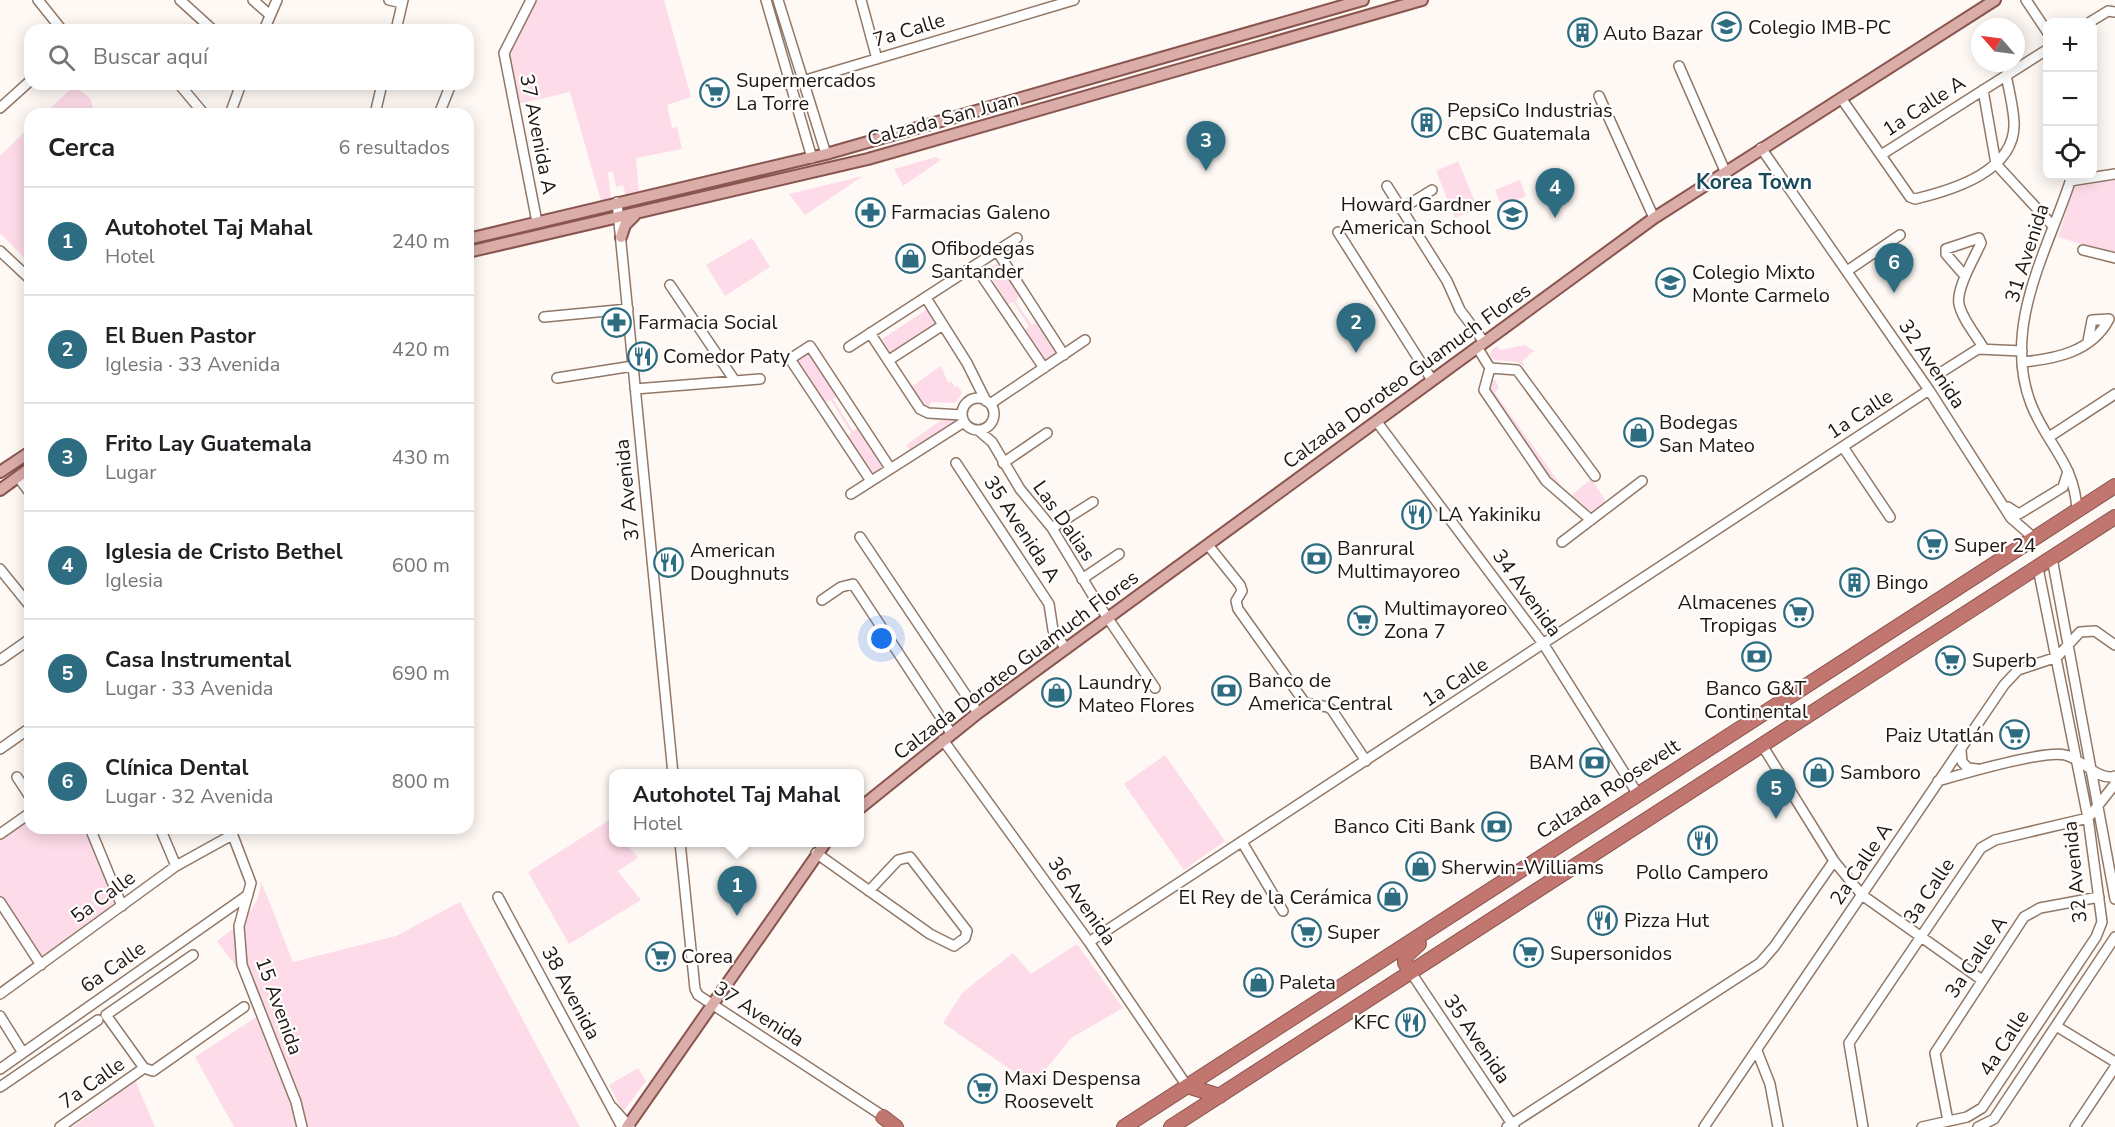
<!DOCTYPE html>
<html lang="es">
<meta charset="utf-8">
<style>
body{margin:0;font-family:"Nunito Sans",sans-serif;background:#f2f2f2;color:#202124}
.controls{position:absolute;right:18px;top:18px;display:grid;overflow:hidden;border-radius:12px;box-shadow:0 3px 15px #0003}
.controls button{width:54px;height:54px;display:grid;place-items:center;padding:0;border:0;border-bottom:2px solid #e0e0e0;background:#fff;color:#202124;font:30px sans-serif}
.compass{position:absolute;left:1971px;top:18px;width:54px;height:54px;border-radius:50%;background:#fff;box-shadow:0 3px 15px #0003;rotate:298deg}
.you{position:absolute;left:882px;top:639px;width:21px;height:21px;margin:-15px;border:4px solid #fff;border-radius:50%;background:#1a73e8;box-shadow:0 0 0 9px #1a73e833}
.badge{display:grid;place-items:center;width:39px;height:39px;border-radius:50%;background:#2d6c81;color:#fff;font-size:20px;font-weight:700}
.pin{position:absolute;translate:-50% -50px;filter:drop-shadow(0 2px 3px #0008)}
.pin::after{content:'';position:absolute;top:32px;width:21px;height:18px;background:inherit;clip-path:polygon(0 0,100% 0,50% 100%)}
.popup{position:absolute;left:609px;top:769px;width:255px;height:78px;box-sizing:border-box;display:grid;place-content:center;border-radius:12px;background:#fff;filter:drop-shadow(0 2px 4px #0005);font-size:20px;white-space:nowrap;color:#757577}
.popup b{font-size:22px;color:#202124}
.popup::after{content:'';position:absolute;left:50%;top:100%;margin-left:-12px;border:12px solid transparent;border-top-color:#fff}
.list{margin:0;padding:0;list-style:none}
h2{display:flex;justify-content:space-between;align-items:center;height:78px;margin:0;padding:0 24px;font-size:26px}
h2 small{font-size:20px;font-weight:400;color:#757577}
.list li{display:grid;grid-template-columns:39px 1fr auto;gap:18px;align-items:center;box-sizing:border-box;height:108px;padding:0 24px;border-top:2px solid #e0e0e0}
.list b{display:block;font-size:22px;white-space:nowrap}
.list p{margin:0;font-size:20px;white-space:nowrap;color:#757577}
.list em{font-size:20px;font-style:normal;color:#757577}
.icon{flex:none;width:33px;height:33px;fill:none;stroke:currentColor;stroke-width:2;stroke-linecap:round;stroke-linejoin:round}
.map{position:relative;flex:none;width:2115px;height:1127px;overflow:hidden}
.search{position:absolute;background:#fff;box-shadow:0 3px 15px #0003;left:24px;top:24px;width:450px;height:66px;display:flex;align-items:center;gap:15px;box-sizing:border-box;padding:0 21px;border-radius:18px;color:#757577;font-size:22px}
.panel{position:absolute;background:#fff;box-shadow:0 3px 15px #0003;left:24px;top:108px;width:450px;height:726px;border-radius:18px}
.map>svg:first-child{display:block}
.green{fill:#fddbe8}
.lines{fill:none;stroke-linecap:round;stroke-linejoin:round}
.minor-casing{stroke:#917866;stroke-width:12}
.major-casing{stroke:#89554e;stroke-width:14}
.highway-casing{stroke:#89554e;stroke-width:16}
.minor{stroke:#fff;stroke-width:9}
.major{stroke:#daada9;stroke-width:10}
.highway{stroke:#c1766f;stroke-width:14}
.labels{text-anchor:middle;dominant-baseline:central;stroke-width:4.5;stroke-linejoin:round;paint-order:stroke}
.poi-label{font-size:20px;fill:#201710;stroke:#fff;text-anchor:start}
.street-label{font-size:20px;fill:#201710;stroke:#fff}
.neighbourhood-label{font-size:21px;font-weight:bold;fill:#164a5a;stroke:#fff}
</style>
<div class="map">
<svg width="2115" height="1127" viewBox="0 0 2115 1127">
<rect width="100%" height="100%" fill="#fff9f5"/>
<path class="green" d="M 535,0 L 664,0 L 691,97 L 667,105 L 672,128 L 677,127 L 682,149 L 636,158 L 639,193 L 626,196 L 623,185 L 616,187 L 613,172 L 608,172 L 611,199 L 601,201 L 570,92 L 518,104 L 509,53 Z
M 74,86 L 90,98 L 95,114 L 44,114 Z
M 30,127 L 30,264 L 0,233 L 0,156 Z
M 936,157 L 941,160 L 903,186 L 894,169 Z
M 1458,161 L 1478,209 L 1455,218 L 1436,171 Z
M 863,176 L 805,215 L 789,194 Z
M 1520,180 L 1526,196 L 1502,207 L 1495,190 Z
M 2115,180 L 2115,254 L 2058,237 L 2074,187 Z
M 752,238 L 770,267 L 725,296 L 706,265 Z
M 998,263 L 1020,296 L 1015,301 L 1032,325 L 1037,323 L 1058,356 L 1046,364 L 1025,330 L 1029,326 L 1013,302 L 1008,304 L 986,269 Z
M 929,308 L 939,324 L 892,355 L 882,339 Z
M 1525,345 L 1534,351 L 1522,361 L 1525,367 L 1517,362 L 1494,360 L 1490,356 L 1491,351 L 1497,346 L 1500,350 Z
M 809,353 L 838,395 L 833,399 L 853,431 L 858,428 L 885,468 L 872,476 L 846,437 L 851,433 L 831,400 L 825,403 L 797,360 Z
M 941,366 L 948,383 L 951,381 L 955,387 L 958,386 L 962,393 L 955,403 L 931,402 L 929,407 L 925,407 L 911,387 Z
M 1490,380 L 1495,380 L 1499,387 L 1495,393 L 1563,488 L 1553,480 L 1490,393 Z
M 943,419 L 957,419 L 957,423 L 911,452 L 906,445 Z
M 1591,479 L 1608,504 L 1593,513 L 1572,495 Z
M 1165,755 L 1225,841 L 1184,870 L 1124,784 Z
M 614,817 L 614,842 L 626,843 L 638,858 L 618,871 L 641,900 L 569,944 L 528,872 Z
M 30,818 L 30,828 L 86,828 L 116,902 L 40,957 L 0,895 L 0,839 Z
M 261,881 L 293,962 L 396,936 L 460,902 L 580,1127 L 234,1127 L 195,1057 L 258,1016 L 262,1008 L 260,998 L 217,941 C 239,924 259,911 261,881 Z
M 1077,944 L 1123,1008 L 1071,1038 L 1033,1085 L 943,1023 L 963,992 L 1013,953 L 1031,974 Z
M 638,1068 L 646,1081 L 623,1112 L 609,1085 Z
M 135,1080 L 155,1127 L 73,1127 Z"/>
<g class="lines">
<defs>
<path id="minor" d="M 38,0 L 62,30
M 180,0 L 213,30
M 253,0 L 270,15
M 389,0 L 402,3
M 531,0 L 504,53 L 537,222
M 766,0 L 812,158
M 778,0 L 826,154
M 861,0 L 877,59
M 2026,0 L 2048,33
M 2090,22 L 2108,11 L 2115,12
M 264,30 L 277,0
M 396,30 L 403,0
M 1679,66 L 1725,171
M 179,84 L 204,114
M 789,85 L 1074,0
M 1983,90 L 1996,164 L 2053,226
M 1599,96 L 1654,218
M 1841,98 L 1910,197 L 1915,199 C 1953,190 2017,171 2014,121 C 2013,106 2009,90 2006,75
M 0,108 L 30,81
M 230,114 L 241,84
M 375,114 L 382,84
M 439,114 L 451,84
M 1761,148 L 1929,390 L 2011,518 L 2034,538
M 1881,155 L 2048,49
M 2072,176 C 2049,248 2001,326 2031,404 C 2047,445 2075,463 2077,511
M 2070,181 L 2115,174
M 1387,186 L 1447,281 L 1460,310 L 1484,342
M 617,202 L 673,774
M 1401,209 L 1432,190
M 1338,232 L 1432,380
M 2083,250 L 2115,258
M 0,251 L 30,279
M 997,251 L 1064,355
M 975,266 L 1044,368
M 1847,271 L 1900,235
M 1965,276 L 1946,254 L 1946,249 L 1979,238 L 1981,243 C 1975,257 1956,288 1959,304 C 1962,319 1977,336 1984,349
M 670,285 L 735,381
M 926,298 L 967,363 L 986,401
M 544,317 L 628,309
M 870,333 L 920,409 L 928,413 L 962,415
M 849,347 L 1017,238
M 1477,347 L 1490,368
M 889,360 L 943,325
M 2022,362 C 2055,359 2092,352 2109,319 L 2092,320 L 2088,341
M 1490,368 L 1484,390 L 1546,481 L 1591,520
M 1490,368 L 1517,370 L 1595,476
M 1937,375 L 1978,349 L 2022,351
M 557,378 L 633,366
M 635,389 L 760,379
M962 414a16 16 0 1 1 32 0a16 16 0 1 1-32 0Z
M 990,404 L 1085,340
M 1377,422 L 1544,645 L 1637,793
M 978,430 L 992,442 L 1020,489 L 1052,528 L 1095,599 L 1155,688
M 2049,437 L 2115,394
M 1843,447 L 1890,517
M 956,463 L 1049,604 L 1053,630 L 1066,649
M 1003,463 L 1047,433
M 18,477 L 30,493
M 871,481 L 790,359 L 810,346 L 890,468
M 851,494 L 964,422
M 2008,507 L 2019,514 L 2063,487 L 2068,471
M 1052,528 L 1093,502
M 860,537 L 978,713
M 1562,542 L 1642,481
M 1208,545 L 1240,585 L 1242,591 L 1236,601 L 1238,609 L 1305,703 L 1328,707 L 1332,710 L 1366,761
M 2052,558 L 2115,899
M 0,569 L 30,606
M 1082,579 L 1119,554
M 822,600 L 841,587 L 853,584 L 951,733
M 0,660 L 30,639
M 943,740 L 1089,942 L 1187,1086
M 1762,745 L 1834,861 L 1862,895 L 1982,980
M 0,749 L 30,728
M 1961,750 L 1962,762 L 1968,768 L 1977,769
M 17,777 L 30,797
M 1938,781 C 1962,774 2045,750 2065,755 C 2081,758 2099,782 2115,776
M 90,828 L 122,906
M 160,828 L 176,866
M 230,828 L 251,883 L 239,926 L 242,965 L 296,1102 L 302,1127
M 0,834 L 30,813
M 680,842 L 695,989 L 698,995 L 886,1118
M 1242,842 L 1283,911
M 816,853 L 930,934 L 954,946 L 965,938 L 967,931 L 910,857 L 898,860 L 869,891
M 498,897 L 622,1127
M 0,902 L 41,965
M 1089,942 L 1929,390
M 1410,971 L 1514,1127
M 0,994 L 176,866 L 232,835
M 0,1016 L 23,1053
M 2056,1026 L 2115,1062
M 1757,1051 L 1770,1084 L 1778,1127
M 144,1068 L 106,1015 L 193,955
M 144,1068 L 153,1071 L 244,1007
M 0,1069 L 248,895
M 0,1087 L 98,1020
M 612,1107 L 630,1127
M 1948,1121 L 1935,1053 L 2024,917 L 2040,908 L 2099,897
M 60,1127 L 144,1068
M 1507,1127 L 1760,963 L 1774,947 L 1834,861
M 1704,1127 L 2004,685 L 2018,670 L 2057,657 L 2080,632 L 2095,631 L 2115,645
M 1863,1127 L 1849,1043 L 1981,848 L 1995,840 L 2088,818 L 2115,784
M 1922,1127 L 1967,1117 L 1982,1108 L 2096,937 L 2102,922 L 2088,818 L 2038,568
M 1978,1127 L 1994,1119 L 2115,937
M 2075,1127 L 2115,1067"/>
<path id="major" d="M 621,237 L 625,225 L 634,216
M 468,239 L 826,154 L 1363,0
M 468,252 L 868,159 L 1422,0
M 0,472 L 30,452
M 0,490 L 30,468
M 860,808 L 978,713 L 1654,218 L 1995,0
M 627,1127 L 826,842"/>
<path id="highway" d="M 1410,971 L 1405,963 L 1405,957 L 1419,944
M 1187,1086 L 1220,1096
M 883,1117 L 896,1127
M 1124,1127 L 2115,486
M 1171,1127 L 2115,517"/>
</defs>
<use href="#minor" class="minor-casing"/>
<use href="#major" class="major-casing"/>
<use href="#highway" class="highway-casing"/>
<use href="#minor" class="minor"/>
<use href="#major" class="major"/>
<use href="#highway" class="highway"/>
</g>
<defs>
<symbol id="school-ring" viewBox="-11 -11 22 22"><circle r="9.5" fill="#fff" stroke="#2d6c81" stroke-width="1.5"/><path d="M0-5L7-2L0 1L-7-2ZM-4 1L0 2.5L4 1V4Q0 6-4 4Z" fill="#2d6c81"/></symbol>
<symbol id="building-ring" viewBox="-11 -11 22 22"><circle r="9.5" fill="#fff" stroke="#2d6c81" stroke-width="1.5"/><path d="M-4-6H4V6H1V3H-1V6H-4ZM-2.5-4.3h1.7v1.8h-1.7ZM.8-4.3h1.7v1.8H.8ZM-2.5-1h1.7V.8h-1.7ZM.8-1h1.7V.8H.8Z" fill="#2d6c81"/></symbol>
<symbol id="supermarket-ring" viewBox="-11 -11 22 22"><circle r="9.5" fill="#fff" stroke="#2d6c81" stroke-width="1.5"/><path d="M-6-5.5h2.5l.6 2H6L4.5 2H-2.5L-4.4-4H-6ZM-1.5 3.2a1.3 1.3 0 1 0 .1 0ZM3 3.2a1.3 1.3 0 1 0 .1 0Z" fill="#2d6c81"/></symbol>
<symbol id="pharmacy-ring" viewBox="-11 -11 22 22"><circle r="9.5" fill="#fff" stroke="#2d6c81" stroke-width="1.5"/><path d="M-2-6h4v4h4v4h-4v4h-4v-4h-4v-4h4Z" fill="#2d6c81"/></symbol>
<symbol id="shop-ring" viewBox="-11 -11 22 22"><circle r="9.5" fill="#fff" stroke="#2d6c81" stroke-width="1.5"/><path d="M-5-2.5h2.3a2.7 3.5 0 0 1 5.4 0H5L5.5 6h-11ZM-1.5-2.5h3a1.5 2.3 0 0 0-3 0Z" fill="#2d6c81"/></symbol>
<symbol id="restaurant-ring" viewBox="-11 -11 22 22"><circle r="9.5" fill="#fff" stroke="#2d6c81" stroke-width="1.5"/><path d="M-5-6h1v4h1v-4h1v4h1v-4h1v5L-1.5 .5V6h-2V.5L-5-1ZM5-6V6H3V1.5H1.5Q1.5-4 5-6Z" fill="#2d6c81"/></symbol>
<symbol id="bank-ring" viewBox="-11 -11 22 22"><circle r="9.5" fill="#fff" stroke="#2d6c81" stroke-width="1.5"/><path d="M-6-4H6V4H-6ZM0-2.3a2.3 2.3 0 1 0 0 4.6a2.3 2.3 0 1 0 0-4.6Z" fill="#2d6c81"/></symbol>
</defs>
<g fill-rule="evenodd">
<use href="#school-ring" x="1710" y="10" width="33" height="33"/>
<use href="#building-ring" x="1566" y="16" width="33" height="33"/>
<use href="#supermarket-ring" x="698" y="76" width="33" height="33"/>
<use href="#building-ring" x="1410" y="106" width="33" height="33"/>
<use href="#pharmacy-ring" x="854" y="196" width="33" height="33"/>
<use href="#school-ring" x="1496" y="198" width="33" height="33"/>
<use href="#shop-ring" x="894" y="242" width="33" height="33"/>
<use href="#school-ring" x="1654" y="266" width="33" height="33"/>
<use href="#pharmacy-ring" x="600" y="306" width="33" height="33"/>
<use href="#restaurant-ring" x="626" y="340" width="33" height="33"/>
<use href="#shop-ring" x="1622" y="416" width="33" height="33"/>
<use href="#restaurant-ring" x="1400" y="498" width="33" height="33"/>
<use href="#supermarket-ring" x="1916" y="528" width="33" height="33"/>
<use href="#bank-ring" x="1300" y="542" width="33" height="33"/>
<use href="#restaurant-ring" x="652" y="546" width="33" height="33"/>
<use href="#building-ring" x="1838" y="566" width="33" height="33"/>
<use href="#supermarket-ring" x="1782" y="596" width="33" height="33"/>
<use href="#supermarket-ring" x="1346" y="604" width="33" height="33"/>
<use href="#bank-ring" x="1740" y="640" width="33" height="33"/>
<use href="#supermarket-ring" x="1934" y="644" width="33" height="33"/>
<use href="#bank-ring" x="1210" y="674" width="33" height="33"/>
<use href="#shop-ring" x="1040" y="676" width="33" height="33"/>
<use href="#supermarket-ring" x="1998" y="718" width="33" height="33"/>
<use href="#bank-ring" x="1578" y="746" width="33" height="33"/>
<use href="#shop-ring" x="1802" y="756" width="33" height="33"/>
<use href="#bank-ring" x="1480" y="810" width="33" height="33"/>
<use href="#restaurant-ring" x="1686" y="824" width="33" height="33"/>
<use href="#shop-ring" x="1404" y="850" width="33" height="33"/>
<use href="#shop-ring" x="1376" y="880" width="33" height="33"/>
<use href="#restaurant-ring" x="1586" y="904" width="33" height="33"/>
<use href="#supermarket-ring" x="1290" y="916" width="33" height="33"/>
<use href="#supermarket-ring" x="1512" y="936" width="33" height="33"/>
<use href="#supermarket-ring" x="644" y="940" width="33" height="33"/>
<use href="#shop-ring" x="1242" y="966" width="33" height="33"/>
<use href="#restaurant-ring" x="1394" y="1006" width="33" height="33"/>
<use href="#supermarket-ring" x="966" y="1072" width="33" height="33"/>
</g>
<g class="labels">
<g class="poi-label">
<text x="1748" y="27">Colegio IMB-PC</text>
<text x="1603" y="33">Auto Bazar</text>
<text x="736" y="80">Supermercados<tspan x="736" dy="23">La Torre</tspan></text>
<text x="1447" y="110">PepsiCo Industrias<tspan x="1447" dy="23">CBC Guatemala</tspan></text>
<text x="1491" y="204" text-anchor="end">Howard Gardner<tspan x="1491" dy="23">American School</tspan></text>
<text x="891" y="212">Farmacias Galeno</text>
<text x="931" y="248">Ofibodegas<tspan x="931" dy="23">Santander</tspan></text>
<text x="1692" y="272">Colegio Mixto<tspan x="1692" dy="23">Monte Carmelo</tspan></text>
<text x="638" y="322">Farmacia Social</text>
<text x="663" y="356">Comedor Paty</text>
<text x="1659" y="422">Bodegas<tspan x="1659" dy="23">San Mateo</tspan></text>
<text x="1438" y="514">LA Yakiniku</text>
<text x="1954" y="545">Super 24</text>
<text x="1337" y="548">Banrural<tspan x="1337" dy="23">Multimayoreo</tspan></text>
<text x="690" y="550">American<tspan x="690" dy="23">Doughnuts</tspan></text>
<text x="1876" y="582">Bingo</text>
<text x="1777" y="602" text-anchor="end">Almacenes<tspan x="1777" dy="23">Tropigas</tspan></text>
<text x="1384" y="608">Multimayoreo<tspan x="1384" dy="23">Zona 7</tspan></text>
<text x="1972" y="660">Superb</text>
<text x="1248" y="680">Banco de<tspan x="1248" dy="23">America Central</tspan></text>
<text x="1078" y="682">Laundry<tspan x="1078" dy="23">Mateo Flores</tspan></text>
<text x="1756" y="688" text-anchor="middle">Banco G&amp;T<tspan x="1756" dy="23">Continental</tspan></text>
<text x="1994" y="735" text-anchor="end">Paiz Utatlán</text>
<text x="1574" y="762" text-anchor="end">BAM</text>
<text x="1840" y="772">Samboro</text>
<text x="1475" y="826" text-anchor="end">Banco Citi Bank</text>
<text x="1441" y="867">Sherwin-Williams</text>
<text x="1702" y="872" text-anchor="middle">Pollo Campero</text>
<text x="1372" y="897" text-anchor="end">El Rey de la Cerámica</text>
<text x="1624" y="920">Pizza Hut</text>
<text x="1327" y="932">Super</text>
<text x="1550" y="953">Supersonidos</text>
<text x="681" y="956">Corea</text>
<text x="1279" y="982">Paleta</text>
<text x="1390" y="1022" text-anchor="end">KFC</text>
<text x="1004" y="1078">Maxi Despensa<tspan x="1004" dy="23">Roosevelt</tspan></text>
</g>
<g class="street-label">
<text transform="translate(909 30) rotate(-17)">7a Calle</text>
<text transform="translate(1924 106) rotate(-33)">1a Calle A</text>
<text transform="translate(943 119) rotate(-15)">Calzada San Juan</text>
<text transform="translate(538 134) rotate(79)">37 Avenida A</text>
<text transform="translate(2027 253) rotate(-72)">31 Avenida</text>
<text transform="translate(1932 364) rotate(56)">32 Avenida</text>
<text transform="translate(1407 376) rotate(-36)">Calzada Doroteo Guamuch Flores</text>
<text transform="translate(1860 414) rotate(-33)">1a Calle</text>
<text transform="translate(627 490) rotate(-96)">37 Avenida</text>
<text transform="translate(1064 521) rotate(55)">Las Dalias</text>
<text transform="translate(1022 529) rotate(57)">35 Avenida A</text>
<text transform="translate(1527 593) rotate(54)">34 Avenida</text>
<text transform="translate(1016 665) rotate(-37)">Calzada Doroteo Guamuch Flores</text>
<text transform="translate(1455 682) rotate(-33)">1a Calle</text>
<text transform="translate(1608 789) rotate(-33)">Calzada Roosevelt</text>
<text transform="translate(1861 864) rotate(-56)">2a Calle A</text>
<text transform="translate(2075 872) rotate(-96)">32 Avenida</text>
<text transform="translate(1929 891) rotate(-56)">3a Calle</text>
<text transform="translate(103 897) rotate(-36)">5a Calle</text>
<text transform="translate(1082 901) rotate(55)">36 Avenida</text>
<text transform="translate(1976 957) rotate(-56)">3a Calle A</text>
<text transform="translate(113 967) rotate(-35)">6a Calle</text>
<text transform="translate(571 993) rotate(62)">38 Avenida</text>
<text transform="translate(279 1006) rotate(70)">15 Avenida</text>
<text transform="translate(759 1014) rotate(33)">37 Avenida</text>
<text transform="translate(1477 1039) rotate(56)">35 Avenida</text>
<text transform="translate(2004 1043) rotate(-57)">4a Calle</text>
<text transform="translate(92 1083) rotate(-35)">7a Calle</text>
</g>
<g class="neighbourhood-label">
<text x="1754" y="182">Korea Town</text>
</g>
</g>
</svg>
<div class="controls">
<button>+</button>
<button>−</button>
<button><svg class="icon" aria-label="locate" viewBox="0 0 24 24"><circle cx="12" cy="12" r="6"/><path d="M12 2v4M12 18v4M2 12h4M18 12h4"/></svg></button>
</div>
<svg class="compass" viewBox="-18 -18 36 36"><path d="M0-13l5 13h-10z" fill="#e53935"/><path d="M0 13l5-13h-10z" fill="#757577"/></svg>
<div class="you"></div>
<div class="pin badge" style="left:737px;top:916px">1</div>
<div class="popup"><b>Autohotel Taj Mahal</b>Hotel</div>
<div class="pin badge" style="left:1356px;top:353px">2</div>
<div class="pin badge" style="left:1206px;top:171px">3</div>
<div class="pin badge" style="left:1555px;top:218px">4</div>
<div class="pin badge" style="left:1776px;top:819px">5</div>
<div class="pin badge" style="left:1894px;top:293px">6</div>
<div class="search"><svg class="icon" aria-label="search" viewBox="0 0 24 24"><circle cx="10" cy="10" r="6"/><path d="M15 15l6 6"/></svg>Buscar aquí</div>
<section class="panel">
<h2>Cerca<small>6 resultados</small></h2>
<ul class="list">
<li><span class="badge">1</span><div><b>Autohotel Taj Mahal</b><p>Hotel</p></div><em>240 m</em></li>
<li><span class="badge">2</span><div><b>El Buen Pastor</b><p>Iglesia · 33 Avenida</p></div><em>420 m</em></li>
<li><span class="badge">3</span><div><b>Frito Lay Guatemala</b><p>Lugar</p></div><em>430 m</em></li>
<li><span class="badge">4</span><div><b>Iglesia de Cristo Bethel</b><p>Iglesia</p></div><em>600 m</em></li>
<li><span class="badge">5</span><div><b>Casa Instrumental</b><p>Lugar · 33 Avenida</p></div><em>690 m</em></li>
<li><span class="badge">6</span><div><b>Clínica Dental</b><p>Lugar · 32 Avenida</p></div><em>800 m</em></li>
</ul>
</section>
</div>
